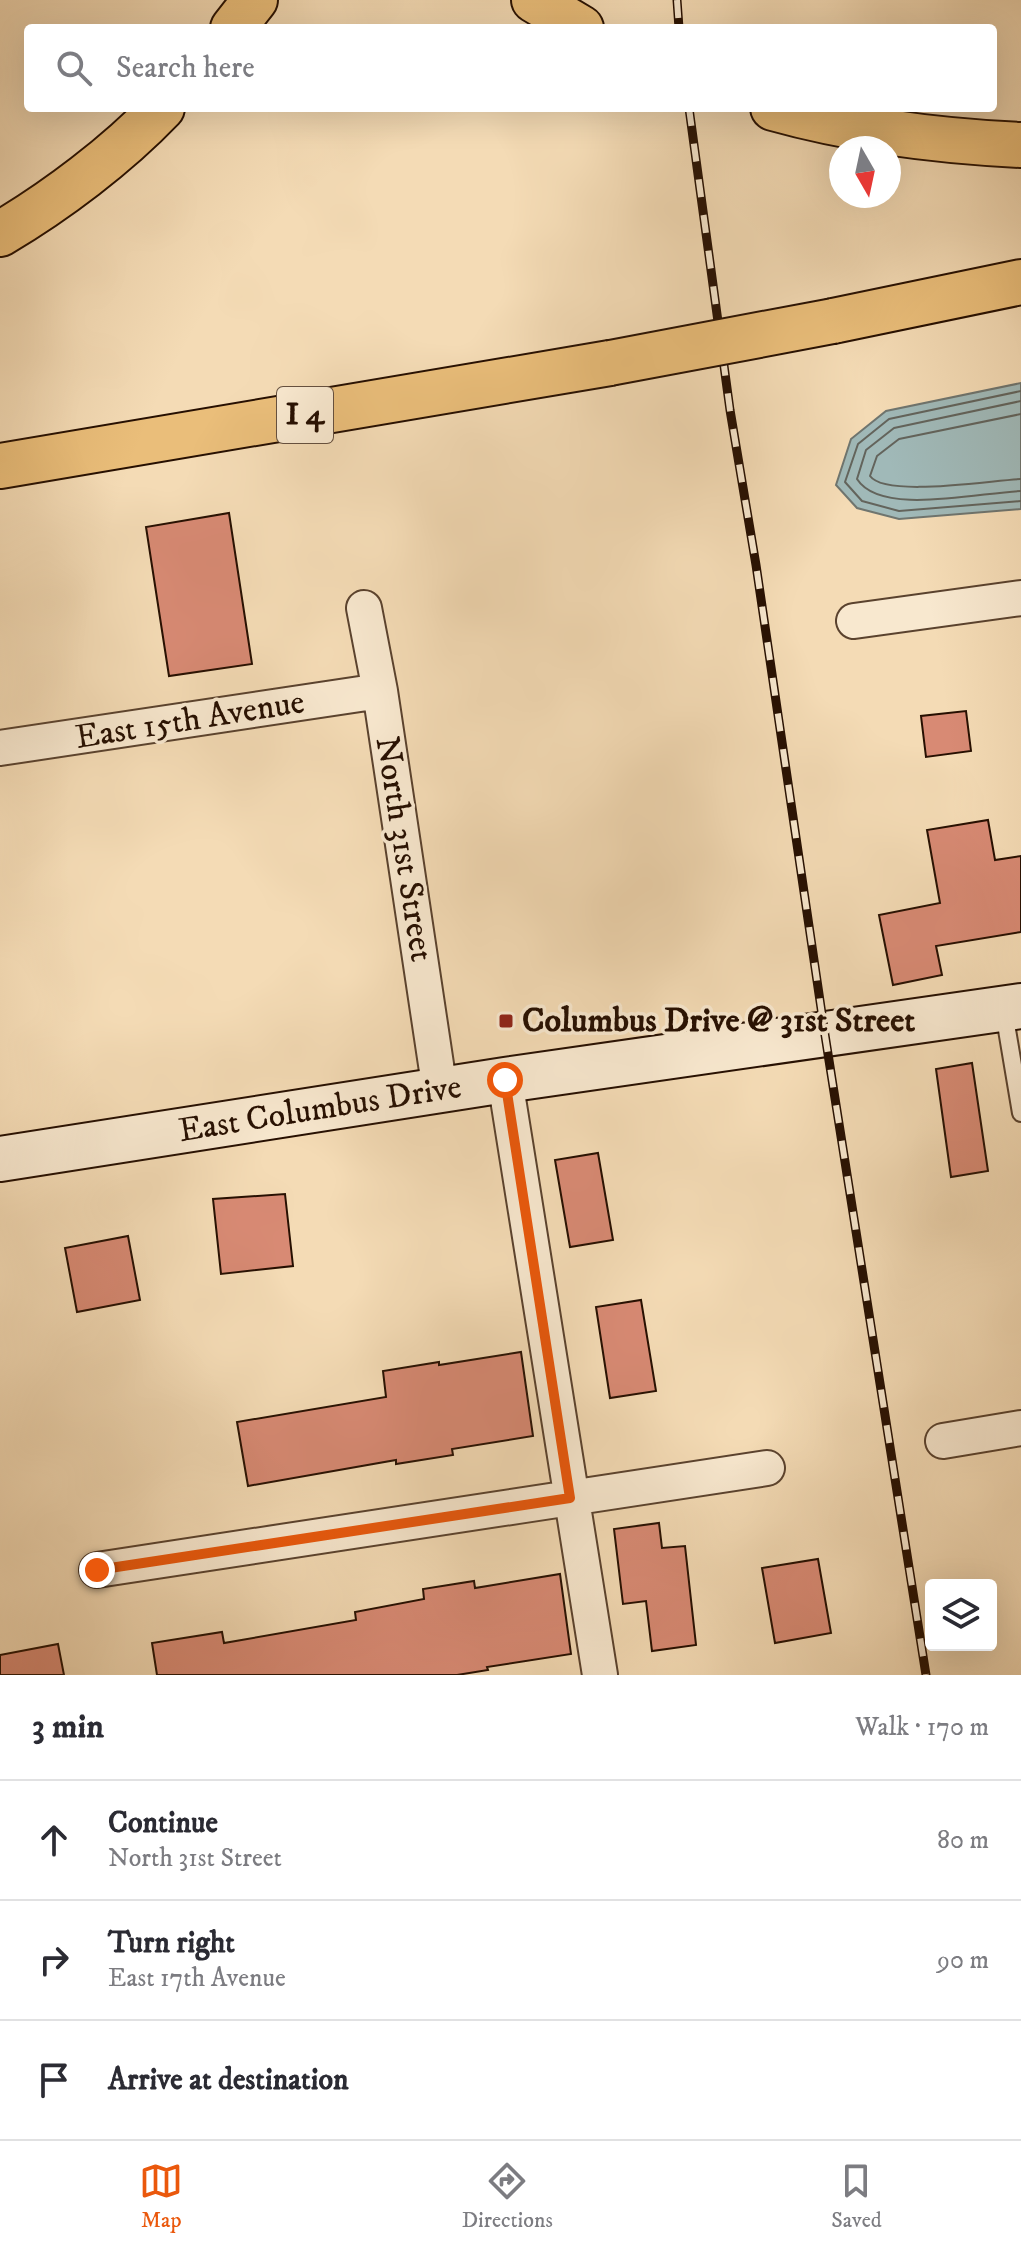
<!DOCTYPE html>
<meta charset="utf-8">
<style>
body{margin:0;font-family:"IM FELL DW Pica",serif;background:#f2f2f3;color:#2b2b33}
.controls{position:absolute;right:24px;bottom:24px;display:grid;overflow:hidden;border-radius:8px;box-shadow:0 8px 32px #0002}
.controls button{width:72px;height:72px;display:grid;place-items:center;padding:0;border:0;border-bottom:2px solid #e1e1e2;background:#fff;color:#2b2b33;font:40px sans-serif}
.compass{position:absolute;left:829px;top:136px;width:72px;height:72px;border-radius:50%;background:#fff;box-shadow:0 8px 32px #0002;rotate:171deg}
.stop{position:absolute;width:24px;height:24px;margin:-18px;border:6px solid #ea580c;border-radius:50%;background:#fff}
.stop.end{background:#ea580c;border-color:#fff;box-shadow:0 2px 8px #0008}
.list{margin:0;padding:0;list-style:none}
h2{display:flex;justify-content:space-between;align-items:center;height:104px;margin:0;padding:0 32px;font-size:34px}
h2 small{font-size:26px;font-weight:400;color:#7c7c81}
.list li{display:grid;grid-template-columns:52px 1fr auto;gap:24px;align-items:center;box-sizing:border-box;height:120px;padding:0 32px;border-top:2px solid #e1e1e2}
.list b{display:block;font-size:30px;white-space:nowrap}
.list p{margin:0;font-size:26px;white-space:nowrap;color:#7c7c81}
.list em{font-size:26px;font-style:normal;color:#7c7c81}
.icon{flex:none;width:44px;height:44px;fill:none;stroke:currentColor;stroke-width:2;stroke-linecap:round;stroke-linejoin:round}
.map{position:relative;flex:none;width:1021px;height:1675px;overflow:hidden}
.search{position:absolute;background:#fff;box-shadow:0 8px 32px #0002;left:24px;right:24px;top:24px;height:88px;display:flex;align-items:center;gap:20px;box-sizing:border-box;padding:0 28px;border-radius:8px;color:#7c7c81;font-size:30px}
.sheet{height:464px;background:#fff}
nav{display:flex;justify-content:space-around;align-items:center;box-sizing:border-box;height:112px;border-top:2px solid #e1e1e2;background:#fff;font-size:22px;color:#7c7c81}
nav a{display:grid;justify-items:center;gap:4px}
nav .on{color:#ea580c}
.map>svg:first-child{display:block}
.water{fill:#a0b9b8;stroke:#6f756f;stroke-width:2}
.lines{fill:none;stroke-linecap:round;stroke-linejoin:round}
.shore{stroke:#63645c;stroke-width:2}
.building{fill:#d88a74;stroke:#260f01;stroke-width:2}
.service-casing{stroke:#5a422e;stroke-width:20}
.minor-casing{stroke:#5a422e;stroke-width:38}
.secondary-casing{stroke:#260f01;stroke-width:48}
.motorway-casing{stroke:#260f01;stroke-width:48}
.service{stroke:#f8e8cf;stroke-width:16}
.minor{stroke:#f8e8cf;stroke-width:34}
.secondary{stroke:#f8e8cf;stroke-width:44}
.motorway{stroke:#eabe7a;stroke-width:44}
.rail-casing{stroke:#260f01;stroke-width:9}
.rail{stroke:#f8e8cf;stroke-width:6;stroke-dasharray:18;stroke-linecap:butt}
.motorway-bridge-casing{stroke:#260f01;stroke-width:48;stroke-linecap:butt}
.motorway-bridge{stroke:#eabe7a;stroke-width:44}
.route{stroke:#ea580c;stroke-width:10}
.poi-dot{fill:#8f2418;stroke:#f8e8cf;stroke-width:3}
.labels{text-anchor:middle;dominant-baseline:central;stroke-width:7;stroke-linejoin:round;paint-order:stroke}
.shield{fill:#f8e8cf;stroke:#65503f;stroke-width:2}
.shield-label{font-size:32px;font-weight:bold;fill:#260f01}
.street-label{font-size:34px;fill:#260f01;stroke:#f8e8cf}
.poi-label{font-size:34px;font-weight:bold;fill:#260f01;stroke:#f8e8cf;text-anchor:start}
</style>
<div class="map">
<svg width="1021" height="1675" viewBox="0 0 1021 1675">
<rect width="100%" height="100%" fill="#f4dbb5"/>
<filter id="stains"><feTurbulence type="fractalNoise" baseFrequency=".0025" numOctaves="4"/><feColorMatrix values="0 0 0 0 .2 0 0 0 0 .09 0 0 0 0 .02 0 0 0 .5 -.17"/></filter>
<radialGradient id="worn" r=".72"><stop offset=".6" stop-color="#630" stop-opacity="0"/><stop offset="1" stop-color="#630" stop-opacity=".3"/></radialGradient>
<path class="water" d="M 1021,383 L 1021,509 L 899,519 L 857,508 L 836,485 L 851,439 L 886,411 Z"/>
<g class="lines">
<path class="shore" d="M 1021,391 L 889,419 L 858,444 L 845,482 L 862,501 L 899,511 L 1021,501
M 1021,401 L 894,428 L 866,450 L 857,479 C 881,517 981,492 1021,491
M 1021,414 L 899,439 L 877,456 L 870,476 C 886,498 992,480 1021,479"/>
</g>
<path class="building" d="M 229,513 L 252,664 L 169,676 L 146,527 Z
M 966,711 L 971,751 L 926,757 L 921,716 Z
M 988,820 L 995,860 L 1021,856 L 1021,932 L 936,946 L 942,975 L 893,985 L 879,915 L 940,903 L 927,830 Z
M 972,1063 L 988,1171 L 951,1177 L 936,1069 Z
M 598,1153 L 613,1240 L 570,1247 L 555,1160 Z
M 285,1194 L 293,1266 L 221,1274 L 213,1199 Z
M 128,1236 L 140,1300 L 77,1312 L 65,1248 Z
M 641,1300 L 656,1391 L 610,1398 L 596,1307 Z
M 521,1352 L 533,1436 L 452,1449 L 453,1455 L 396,1464 L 396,1460 L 248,1486 L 237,1422 L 386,1397 L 383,1371 L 439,1362 L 439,1365 Z
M 659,1523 L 662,1548 L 685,1546 L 696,1645 L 652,1651 L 646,1601 L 623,1604 L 614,1529 Z
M 818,1559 L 831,1633 L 775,1643 L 762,1568 Z
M 560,1574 L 571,1654 L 487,1667 L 488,1670 L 457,1675 L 157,1675 L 152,1643 L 222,1632 L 224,1643 L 356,1620 L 355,1612 L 424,1599 L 423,1589 L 474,1581 L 475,1588 Z
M 58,1644 L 64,1675 L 0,1675 L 0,1655 Z"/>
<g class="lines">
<defs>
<path id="service" d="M 1004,1012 L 1021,1113"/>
<path id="minor" d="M 364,608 L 380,691 L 440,1091
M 854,621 L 1021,598
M 0,748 L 380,691
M 505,1080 L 600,1675
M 943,1441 L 1021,1428
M 97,1570 L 767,1468"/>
<path id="secondary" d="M 0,1159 L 505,1080 L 1021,1006"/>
<path id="motorway" d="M 534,0 L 581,28
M 233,28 L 255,0
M 773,108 C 855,131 937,141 1021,145
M 0,234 C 56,201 117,155 162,108
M 833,321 L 1021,282
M 0,466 L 610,363"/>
</defs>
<use href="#service" class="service-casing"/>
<use href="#minor" class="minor-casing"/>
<use href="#secondary" class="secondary-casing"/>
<use href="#motorway" class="motorway-casing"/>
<use href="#service" class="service"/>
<use href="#minor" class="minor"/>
<use href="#secondary" class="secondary"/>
<use href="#motorway" class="motorway"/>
<defs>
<path id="rail" d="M 677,0 L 679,28
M 689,108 L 730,410 L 756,565 L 825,1035 L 926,1675"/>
</defs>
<use href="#rail" class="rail-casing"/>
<use href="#rail" class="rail"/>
<defs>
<path id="motorway-bridge" d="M 610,363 L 833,321"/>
</defs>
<use href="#motorway-bridge" class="motorway-bridge-casing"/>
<use href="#motorway-bridge" class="motorway-bridge"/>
</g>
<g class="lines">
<path class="route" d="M 97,1570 L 570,1498 L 505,1080"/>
</g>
<rect class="poi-dot" x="498" y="1013" width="16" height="16" rx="4"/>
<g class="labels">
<rect class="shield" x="277" y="387" width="56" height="56" rx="6"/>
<g class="shield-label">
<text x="305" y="415">I 4</text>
</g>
<g class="street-label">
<text transform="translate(190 720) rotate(-9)">East 15th Avenue</text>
<text transform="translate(404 849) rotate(81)">North 31st Street</text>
<text transform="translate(320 1109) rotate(-9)">East Columbus Drive</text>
</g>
<g class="poi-label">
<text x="522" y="1021">Columbus Drive @ 31st Street</text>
</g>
</g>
<rect width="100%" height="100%" filter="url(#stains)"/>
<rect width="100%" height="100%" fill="url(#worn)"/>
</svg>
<div class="controls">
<button><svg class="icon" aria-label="layers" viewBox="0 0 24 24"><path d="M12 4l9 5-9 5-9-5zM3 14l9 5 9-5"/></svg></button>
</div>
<svg class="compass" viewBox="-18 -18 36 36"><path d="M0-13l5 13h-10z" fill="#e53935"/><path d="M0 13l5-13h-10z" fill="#7c7c81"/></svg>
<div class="stop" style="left:505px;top:1080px"></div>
<div class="stop end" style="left:97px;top:1570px"></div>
<div class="search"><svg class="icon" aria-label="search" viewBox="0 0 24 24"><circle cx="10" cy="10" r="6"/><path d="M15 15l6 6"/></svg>Search here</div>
</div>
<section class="sheet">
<h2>3 min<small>Walk · 170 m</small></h2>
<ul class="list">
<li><svg class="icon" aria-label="ahead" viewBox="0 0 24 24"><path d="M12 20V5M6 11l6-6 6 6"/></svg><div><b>Continue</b><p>North 31st Street</p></div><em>80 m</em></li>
<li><svg class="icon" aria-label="right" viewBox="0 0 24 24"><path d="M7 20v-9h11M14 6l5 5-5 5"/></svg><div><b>Turn right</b><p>East 17th Avenue</p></div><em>90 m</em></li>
<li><svg class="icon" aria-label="arrive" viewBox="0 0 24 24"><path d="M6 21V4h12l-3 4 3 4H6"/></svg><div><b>Arrive at destination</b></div></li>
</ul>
</section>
<nav>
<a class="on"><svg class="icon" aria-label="map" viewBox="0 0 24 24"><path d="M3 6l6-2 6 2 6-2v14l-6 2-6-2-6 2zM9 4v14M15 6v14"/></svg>Map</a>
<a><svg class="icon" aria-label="directions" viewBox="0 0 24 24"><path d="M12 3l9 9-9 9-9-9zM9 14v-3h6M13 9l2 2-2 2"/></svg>Directions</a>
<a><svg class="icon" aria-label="saved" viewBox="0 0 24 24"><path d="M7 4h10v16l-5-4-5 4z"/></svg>Saved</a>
</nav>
